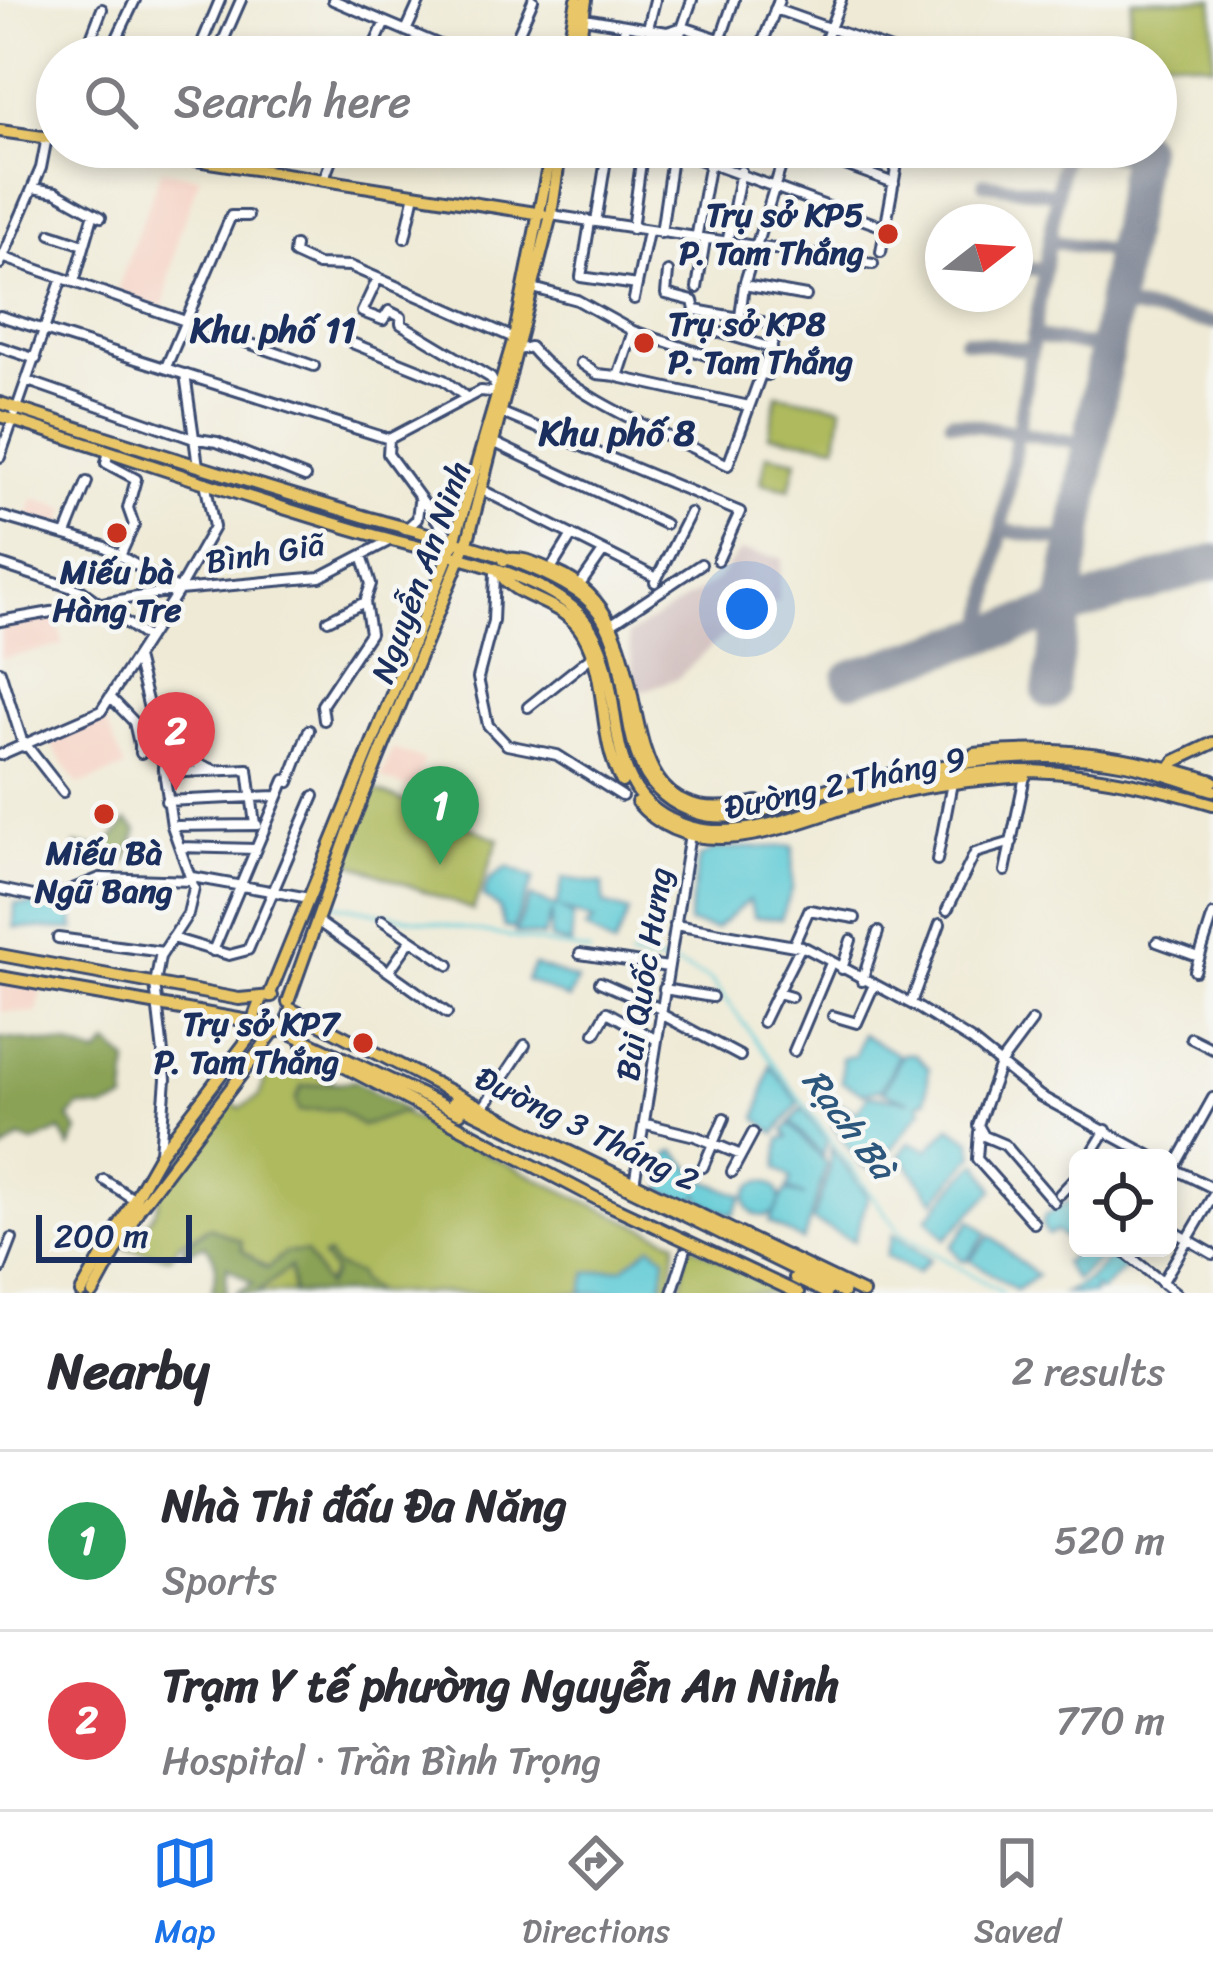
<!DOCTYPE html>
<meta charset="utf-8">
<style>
body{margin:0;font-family:Sriracha,sans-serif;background:#f2f2f3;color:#2b2b33}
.controls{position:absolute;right:36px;bottom:36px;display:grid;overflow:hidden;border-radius:18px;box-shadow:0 6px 18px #0003}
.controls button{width:108px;height:108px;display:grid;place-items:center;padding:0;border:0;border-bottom:3px solid #e1e1e2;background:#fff;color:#2b2b33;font:60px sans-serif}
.compass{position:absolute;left:925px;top:204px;width:108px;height:108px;border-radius:50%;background:#fff;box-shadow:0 6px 18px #0003;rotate:73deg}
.scale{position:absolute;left:36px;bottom:30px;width:156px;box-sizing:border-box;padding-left:12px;border:6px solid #1b2f5e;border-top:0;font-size:33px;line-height:42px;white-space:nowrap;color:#1b2f5e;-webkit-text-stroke:9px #f6f6f2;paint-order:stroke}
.you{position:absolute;left:747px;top:609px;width:42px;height:42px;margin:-30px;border:9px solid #fff;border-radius:50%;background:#1a73e8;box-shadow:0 0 0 18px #1a73e833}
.badge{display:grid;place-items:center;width:78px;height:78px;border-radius:50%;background:#1a73e8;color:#fff;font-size:39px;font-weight:700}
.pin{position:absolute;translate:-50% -99px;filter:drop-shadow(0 3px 6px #0008)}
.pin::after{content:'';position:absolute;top:63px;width:42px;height:36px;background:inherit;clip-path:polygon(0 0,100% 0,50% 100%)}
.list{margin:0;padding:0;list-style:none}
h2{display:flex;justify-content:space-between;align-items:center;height:156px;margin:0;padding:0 48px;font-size:51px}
h2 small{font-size:39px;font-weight:400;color:#7c7c81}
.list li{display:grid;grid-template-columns:78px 1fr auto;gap:36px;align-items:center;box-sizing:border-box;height:180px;padding:0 48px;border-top:3px solid #e1e1e2}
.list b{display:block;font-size:45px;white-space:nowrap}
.list p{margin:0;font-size:39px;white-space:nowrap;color:#7c7c81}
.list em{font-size:39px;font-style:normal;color:#7c7c81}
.icon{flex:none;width:66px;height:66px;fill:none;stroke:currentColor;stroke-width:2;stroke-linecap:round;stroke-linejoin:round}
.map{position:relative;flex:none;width:1213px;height:1293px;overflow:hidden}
.search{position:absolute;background:#fff;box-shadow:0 6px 18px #0003;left:36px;right:36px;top:36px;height:132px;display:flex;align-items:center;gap:30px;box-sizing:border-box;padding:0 42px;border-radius:66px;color:#7c7c81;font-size:45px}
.sheet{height:516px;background:#fff}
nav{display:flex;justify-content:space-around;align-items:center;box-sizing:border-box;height:168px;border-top:3px solid #e1e1e2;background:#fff;font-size:33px;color:#7c7c81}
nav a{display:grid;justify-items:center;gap:6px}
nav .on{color:#1a73e8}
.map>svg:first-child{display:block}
.built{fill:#f6d2c4}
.industrial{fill:#d1bfbe}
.green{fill:#aeba5d;stroke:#64745e;stroke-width:3}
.forest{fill:#8aa254;stroke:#526859;stroke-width:3}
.water{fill:#5ecad5;stroke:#3c7c9a;stroke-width:3}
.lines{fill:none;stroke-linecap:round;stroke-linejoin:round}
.stream{stroke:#5ecad5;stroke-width:3}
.taxiway{stroke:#858c9a;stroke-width:14}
.runway{stroke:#858c9a;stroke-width:36}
.minor-casing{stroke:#3b4b70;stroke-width:14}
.major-casing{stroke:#3b4b70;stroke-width:16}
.minor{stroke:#fff;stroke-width:8}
.major{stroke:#e9c769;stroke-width:10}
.poi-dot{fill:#c8321e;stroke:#f6f6f2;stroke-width:4.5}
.labels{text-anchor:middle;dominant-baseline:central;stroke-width:9;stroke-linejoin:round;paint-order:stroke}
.poi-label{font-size:33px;font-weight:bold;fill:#1b2f5e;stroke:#f6f6f2;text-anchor:end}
.street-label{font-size:33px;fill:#1b2f5e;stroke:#f6f6f2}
.neighbourhood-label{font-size:36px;font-weight:bold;fill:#1b2f5e;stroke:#f6f6f2}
.water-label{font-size:36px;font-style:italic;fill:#2c567c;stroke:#f6f6f2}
</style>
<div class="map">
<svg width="1213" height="1293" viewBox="0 0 1213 1293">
<rect width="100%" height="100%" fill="#f6f6f2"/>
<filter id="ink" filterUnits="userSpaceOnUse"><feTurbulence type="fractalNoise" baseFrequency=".00833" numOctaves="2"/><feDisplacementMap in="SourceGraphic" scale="24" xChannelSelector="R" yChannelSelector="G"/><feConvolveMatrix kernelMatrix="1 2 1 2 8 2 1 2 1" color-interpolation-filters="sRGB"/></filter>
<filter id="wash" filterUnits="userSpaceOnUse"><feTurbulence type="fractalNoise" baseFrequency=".004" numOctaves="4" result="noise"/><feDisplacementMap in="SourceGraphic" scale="48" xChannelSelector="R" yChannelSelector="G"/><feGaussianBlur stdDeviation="2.7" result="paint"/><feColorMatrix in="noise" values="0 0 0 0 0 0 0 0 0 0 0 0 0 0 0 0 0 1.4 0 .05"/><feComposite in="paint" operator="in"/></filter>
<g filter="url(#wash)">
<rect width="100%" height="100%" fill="#efead5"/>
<path class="built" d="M 682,33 L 750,57 L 673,57 Z
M 687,147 L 776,147 L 765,176 Z
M 161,170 L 200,177 L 179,233 L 163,309 L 117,290 Z
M 34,498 L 67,509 L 61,527 L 27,518 Z
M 56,613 L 63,645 L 0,659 L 1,625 Z
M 104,718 L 125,768 L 78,785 L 49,741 Z
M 392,749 L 424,760 L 415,790 L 381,778 Z
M 0,981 L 41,989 L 37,1013 L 0,1011 Z"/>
<path class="industrial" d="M 740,551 L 782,558 L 778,602 L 734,616 L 742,629 L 720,638 L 678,678 L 637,693 L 628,635 L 717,580 Z"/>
<path class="green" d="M 1132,0 L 1213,0 L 1213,65 L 1121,51 L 1119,31 L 1128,31 Z
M 777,394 L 842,406 L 837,445 L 769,435 Z
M 767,454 L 797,460 L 790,489 L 761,483 Z
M 375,790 L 499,839 L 473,910 L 347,862 Z
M 270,1063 L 298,1077 L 305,1069 C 431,1122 550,1190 676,1241 L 670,1293 L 377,1293 L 334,1272 L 324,1286 L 309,1257 L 268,1269 L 242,1250 L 241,1241 L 209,1227 L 180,1243 L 170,1257 L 126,1249 C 138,1229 165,1212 158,1188 L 226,1098 L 240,1108 L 259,1097 Z
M 688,1244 L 789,1293 L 680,1293 Z
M 291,1266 L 293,1293 L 258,1293 Z"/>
<path class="forest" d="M 127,821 L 137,830 L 127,862 L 76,858 L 76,845 L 104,848 Z
M 0,1038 L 67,1045 L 97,1055 L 109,1044 L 128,1062 L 125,1101 L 104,1109 L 79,1106 L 69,1118 L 78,1131 L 70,1148 L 60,1130 L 33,1143 L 20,1138 L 1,1152 Z
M 355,1081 L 406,1111 L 362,1126 L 338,1109 L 299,1111 L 296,1099 L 302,1086 Z
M 209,1227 L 241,1241 L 242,1250 L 267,1269 L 286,1252 L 306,1252 L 326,1286 L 334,1273 L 322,1257 L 328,1255 L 335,1266 L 358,1274 L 360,1282 L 376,1293 L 293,1293 L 290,1267 L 257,1293 L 234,1293 L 253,1284 L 227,1267 L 226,1293 L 212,1291 C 216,1272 220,1261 205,1245 L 185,1253 L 183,1247 Z"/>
<path class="water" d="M 793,846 L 792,889 L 781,919 L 754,917 L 749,900 L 715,929 L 688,923 L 699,858 L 715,849 Z
M 507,867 L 534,878 L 513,929 L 504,927 L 499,908 L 483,896 L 489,880 Z
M 563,878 L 603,884 L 604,904 L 629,912 L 614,947 L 585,928 L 594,921 L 561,908 L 573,916 L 571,945 L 550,939 L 552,912 L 543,937 L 515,933 L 531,897 L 557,907 Z
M 71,897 L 74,930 L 14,927 L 15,904 L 48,906 Z
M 534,965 L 577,980 L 569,999 L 526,980 Z
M 862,1034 L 899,1055 L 882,1089 L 863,1093 L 842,1082 L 842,1058 L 855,1056 Z
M 903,1054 L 915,1054 L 929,1068 L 926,1100 L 918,1103 L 922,1109 L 888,1154 L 882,1151 L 885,1165 L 878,1171 L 862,1166 L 833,1126 L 841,1116 L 840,1104 L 857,1112 L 868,1095 L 911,1101 L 883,1092 Z
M 770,1065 L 799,1103 L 775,1134 L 757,1118 Z
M 802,1108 L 827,1141 L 823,1156 L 791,1122 Z
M 790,1124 L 827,1164 L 803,1241 L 769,1222 L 786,1191 L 805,1196 L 788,1189 L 791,1178 L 777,1168 L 780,1139 L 788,1137 L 784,1131 Z
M 950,1127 L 971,1140 L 974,1155 L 934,1201 L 900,1154 L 910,1142 L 928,1150 Z
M 831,1148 L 868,1196 L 854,1241 L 813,1221 L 830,1168 Z
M 675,1151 L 703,1180 L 743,1196 L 733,1215 L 703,1203 L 699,1194 L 690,1205 L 662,1190 L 669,1154 Z
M 979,1163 L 994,1190 L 945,1239 L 927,1218 C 941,1204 966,1169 979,1163 Z
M746 1199a17 17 0 1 1 34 0a17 17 0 1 1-34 0Z
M 1068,1201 L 1078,1206 L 1077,1248 L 1056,1231 L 1048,1235 L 1042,1225 L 1045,1216 Z
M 971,1220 L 987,1233 L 966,1261 L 961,1260 L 951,1247 Z
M 893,1234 L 930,1259 L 917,1273 L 886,1256 Z
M 990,1236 L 1037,1276 L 1016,1290 L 970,1260 Z
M 651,1246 L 665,1257 L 661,1293 L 582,1293 L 587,1273 L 623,1268 Z
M 1081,1248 L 1112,1248 L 1075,1280 L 1063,1263 Z
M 1115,1252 L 1129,1264 L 1101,1291 L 1094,1287 L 1094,1293 L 1065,1293 L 1088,1280 Z"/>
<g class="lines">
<path class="stream" d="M 333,904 L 590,952
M 630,958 L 667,963
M 675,964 L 711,980 L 901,1234 L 1003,1293"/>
<path class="taxiway" d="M 1063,158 L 1076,149 L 1138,159
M 984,183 L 1057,194
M 1049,241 L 1122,253
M 1015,267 L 1044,270
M 1114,305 L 1213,323
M 1033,336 L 1107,349
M 965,340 L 1031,351
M 951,421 L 1091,445
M 1002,530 L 1075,542
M 984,635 L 1063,158 L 1056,147"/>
<path class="runway" d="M 851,678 L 1213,562
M 1050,691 L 1140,147"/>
</g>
</g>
<g filter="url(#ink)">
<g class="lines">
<defs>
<path id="minor" d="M 333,0 L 468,57
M 102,9 L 89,43 L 109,56
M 775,9 L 911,57
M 584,18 L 667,32 L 683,27 L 773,57
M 648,28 L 655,0
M 406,31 L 420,0
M 720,41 L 734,0
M 759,52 L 779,0
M 108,57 L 135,0
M 196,57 L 220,0
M 216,57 L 241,0
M 369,57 L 385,22
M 508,57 L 533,0
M 620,57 L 625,25
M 672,57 L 692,0
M 819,57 L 841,0
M 665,147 L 886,228
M 796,147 L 894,183
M 324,179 L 336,147
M 33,188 L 56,192 L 101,217
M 551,215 L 873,264
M 590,222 L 581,277 L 637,285
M 596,222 L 608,147
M 632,229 L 643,147
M 661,233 L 673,150
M 51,234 L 84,245
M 405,238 L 415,194
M 696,239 L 710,162
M 727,244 L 741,171
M 295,246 L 294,254 L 318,265 L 350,266 L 514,338
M 881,252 L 900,147
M 2,257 L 314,366
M 0,264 L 41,168 L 47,137
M 378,278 L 362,312 L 383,320 L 389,311 L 401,317 L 401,324 L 491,378 L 498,391
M 74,282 L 94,213
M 744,285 L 806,296
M 533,288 L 577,300 L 633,331 L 767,375
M 697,288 L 705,240
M 634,299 L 648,232
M 0,316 L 389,439
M 740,317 L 744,285 L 787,147
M 711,330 L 772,348
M 633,331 L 618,377 L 749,406
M 352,343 L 444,380 L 467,398
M 0,347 L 36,359
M 518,350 L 530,347 C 573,400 667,434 728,465 L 779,325 L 695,310 L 693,301 L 666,294 L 668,272
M 581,363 L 597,374 L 617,376
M 166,367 L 231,216 L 248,216
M 185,374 L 198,466
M 28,381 L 191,438 L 217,442 L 305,477
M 502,413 L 740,512 L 718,560
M 389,439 L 480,391 L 501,393
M 389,439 L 388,454 L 449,537
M 497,444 L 665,524
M 109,451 L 106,463 L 136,479 L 128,508 L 134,525 L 120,556
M 0,457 L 62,278
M 482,490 L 657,578
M 0,516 L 103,546 L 179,590
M 406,529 L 417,519 L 419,502
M 66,534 L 87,482
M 0,564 L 82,591 L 146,637
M 551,569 L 572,535
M 495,573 L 493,621 L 478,678 L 488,725 L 507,745 L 557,755 L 622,796
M 655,582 L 690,513
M 580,585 L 603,552
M 179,589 L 214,527 L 205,482
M 328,620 L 365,602
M 0,621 L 177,590
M 613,623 L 701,564
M 136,658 L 163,763 L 172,826 L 194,888 L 188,914 L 160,957 L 155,984 L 166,1079 L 160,1152
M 0,671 L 24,747
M 112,699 L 134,722 L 141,753
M 528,707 L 592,656
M 324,720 L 322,705 L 370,633 L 365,602 L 371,584 L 362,555
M 27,746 L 63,792
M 0,755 L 101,711 L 179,590 L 320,577 L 389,541
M 163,760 L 182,758 L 215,770
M 165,773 L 248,769 L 255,825
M 289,782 L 309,730
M 166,801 L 276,796
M 172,826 L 257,825
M 180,847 L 255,849
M 937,860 L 952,783
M 1005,871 L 1025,776
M 192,877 L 309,898
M 0,889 L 48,899 L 100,878 L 192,881
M 947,910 L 975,853 L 1012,842
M 382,920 L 449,965
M 317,921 L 447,1013
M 675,925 L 806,948 L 917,1007 L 972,1041 L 1040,1096 L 1154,1158
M 58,938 L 163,952
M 172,938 L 229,955 L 248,950 L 314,796
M 1157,942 L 1199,957
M 794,944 L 809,910 L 855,918
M 213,951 L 285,780
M 580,954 L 668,967
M 842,969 L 851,940
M 389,971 L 411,940
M 1195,971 L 1213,915
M 862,981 L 878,932
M 600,982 L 661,1009
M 664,989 L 712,997
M 791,997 L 777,993 L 801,946
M 911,1003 L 940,924
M 661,1014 L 740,1056
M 833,1016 L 857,1023 L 873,987
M 1032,1021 L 1000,1064 L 978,1125 L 984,1136 L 1005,1145 L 1054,1202
M 763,1022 L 777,993
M 595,1033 L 607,1012 L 657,1040
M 1191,1038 L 1213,1049
M 794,1051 L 831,963
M 483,1108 L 525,1045
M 646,1124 L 695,1136 L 741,1155
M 979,1132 L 977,1159 L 1034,1223
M 1089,1158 L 1106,1130
M 1168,1166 L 1213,1188
M 703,1167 L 724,1118
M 1174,1168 L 1213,1098
M 732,1172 L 753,1133
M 104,1180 L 132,1198
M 634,1184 L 690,834
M 1060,1194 L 1078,1175
M 1168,1228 L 1213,1254
M 1119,1248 L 1176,1293
M 0,1270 L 12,1239
M 1162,1283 L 1213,1196
M 672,1293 L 685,1252"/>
<path id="major" d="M 566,57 L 577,0
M 577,57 L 586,0
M 0,131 L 57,139
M 113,147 L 542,214
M 0,403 C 118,441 237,479 356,514 C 422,534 523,554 579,593 C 655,647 592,781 697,813 C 749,829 812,788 864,779 C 949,764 1039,747 1126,764 C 1155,770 1184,782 1213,790
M 0,416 C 121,454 241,497 363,532 C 423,550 517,566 567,603 C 645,660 578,795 690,827 C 754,845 831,799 892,785 C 1010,760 1099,770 1213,804
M 504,560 C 521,555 539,565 556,572 C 682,625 581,845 757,802
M 500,573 C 515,600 563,599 583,634 C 609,679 597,737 622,782
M 974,754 C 1058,744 1134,756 1213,781
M 1167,772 L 1175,761 L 1213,743
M 637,802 C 702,878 810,813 888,795 C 933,784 979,779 1025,776
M 0,955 L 239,999 L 272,996
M 0,977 L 255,1022
M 269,996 L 454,542 L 514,338 L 552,147
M 260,1001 L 254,1017 L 267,1033 L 284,1030 L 291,1009
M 288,1002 L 350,828 L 469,536 L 551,215 L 561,147
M 291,1009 L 551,1143 L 863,1293
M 284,1030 L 460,1113
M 303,1045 L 603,1202 L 798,1293
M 453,1102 L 843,1293
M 795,1278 L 826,1293
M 81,1293 L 160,1154 L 258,1026
M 93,1293 L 139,1209 L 272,1034"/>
</defs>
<use href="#minor" class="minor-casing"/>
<use href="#major" class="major-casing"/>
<use href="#minor" class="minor"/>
<use href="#major" class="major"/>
</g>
</g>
<g class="poi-dot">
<circle cx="888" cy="234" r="12"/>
<circle cx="644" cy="343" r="12"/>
<circle cx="117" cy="533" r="12"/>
<circle cx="104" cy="814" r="12"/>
<circle cx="363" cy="1043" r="12"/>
</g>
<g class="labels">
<g class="poi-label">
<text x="864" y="215">Trụ sở KP5<tspan x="864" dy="38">P. Tam Thắng</tspan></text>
<text x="668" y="324" text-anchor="start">Trụ sở KP8<tspan x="668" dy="38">P. Tam Thắng</tspan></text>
<text x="117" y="572" text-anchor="middle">Miếu bà<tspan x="117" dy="38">Hàng Tre</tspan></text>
<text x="104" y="853" text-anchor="middle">Miếu Bà<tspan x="104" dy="38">Ngũ Bang</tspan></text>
<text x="339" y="1024">Trụ sở KP7<tspan x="339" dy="38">P. Tam Thắng</tspan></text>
</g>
<g class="street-label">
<text transform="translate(265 553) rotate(-9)">Bình Giã</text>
<text transform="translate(421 572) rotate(-70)">Nguyễn An Ninh</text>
<text transform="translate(845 783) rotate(-12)">Đường 2 Tháng 9</text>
<text transform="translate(644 974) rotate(-81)">Bùi Quốc Hưng</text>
<text transform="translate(587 1129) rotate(26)">Đường 3 Tháng 2</text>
</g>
<g class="neighbourhood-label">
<text x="273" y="330">Khu phố 11</text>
<text x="617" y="433">Khu phố 8</text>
</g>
<g class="water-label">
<text transform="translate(849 1124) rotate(53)">Rạch Bà</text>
</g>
</g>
</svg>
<div class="controls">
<button><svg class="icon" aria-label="locate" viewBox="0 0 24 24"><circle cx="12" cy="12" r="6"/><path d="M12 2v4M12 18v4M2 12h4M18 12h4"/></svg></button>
</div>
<svg class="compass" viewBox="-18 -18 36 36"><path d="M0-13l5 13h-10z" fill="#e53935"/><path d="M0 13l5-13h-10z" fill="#7c7c81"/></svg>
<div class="scale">200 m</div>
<div class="you"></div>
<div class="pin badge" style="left:440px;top:865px;background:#2e9e5b">1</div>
<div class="pin badge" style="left:176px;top:791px;background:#e0444e">2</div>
<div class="search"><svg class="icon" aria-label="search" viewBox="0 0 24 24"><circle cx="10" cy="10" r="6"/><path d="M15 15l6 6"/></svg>Search here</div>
</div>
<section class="sheet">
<h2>Nearby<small>2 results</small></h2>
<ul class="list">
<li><span class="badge" style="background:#2e9e5b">1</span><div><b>Nhà Thi đấu Đa Năng</b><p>Sports</p></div><em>520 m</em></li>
<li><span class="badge" style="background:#e0444e">2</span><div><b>Trạm Y tế phường Nguyễn An Ninh</b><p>Hospital · Trần Bình Trọng</p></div><em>770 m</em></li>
</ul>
</section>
<nav>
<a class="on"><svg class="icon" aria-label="map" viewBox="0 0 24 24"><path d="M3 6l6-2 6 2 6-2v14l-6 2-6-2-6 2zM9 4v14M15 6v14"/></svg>Map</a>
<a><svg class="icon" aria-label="directions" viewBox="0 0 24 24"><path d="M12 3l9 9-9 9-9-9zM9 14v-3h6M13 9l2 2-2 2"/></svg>Directions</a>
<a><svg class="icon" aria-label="saved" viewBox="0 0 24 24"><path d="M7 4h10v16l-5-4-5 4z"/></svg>Saved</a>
</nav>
